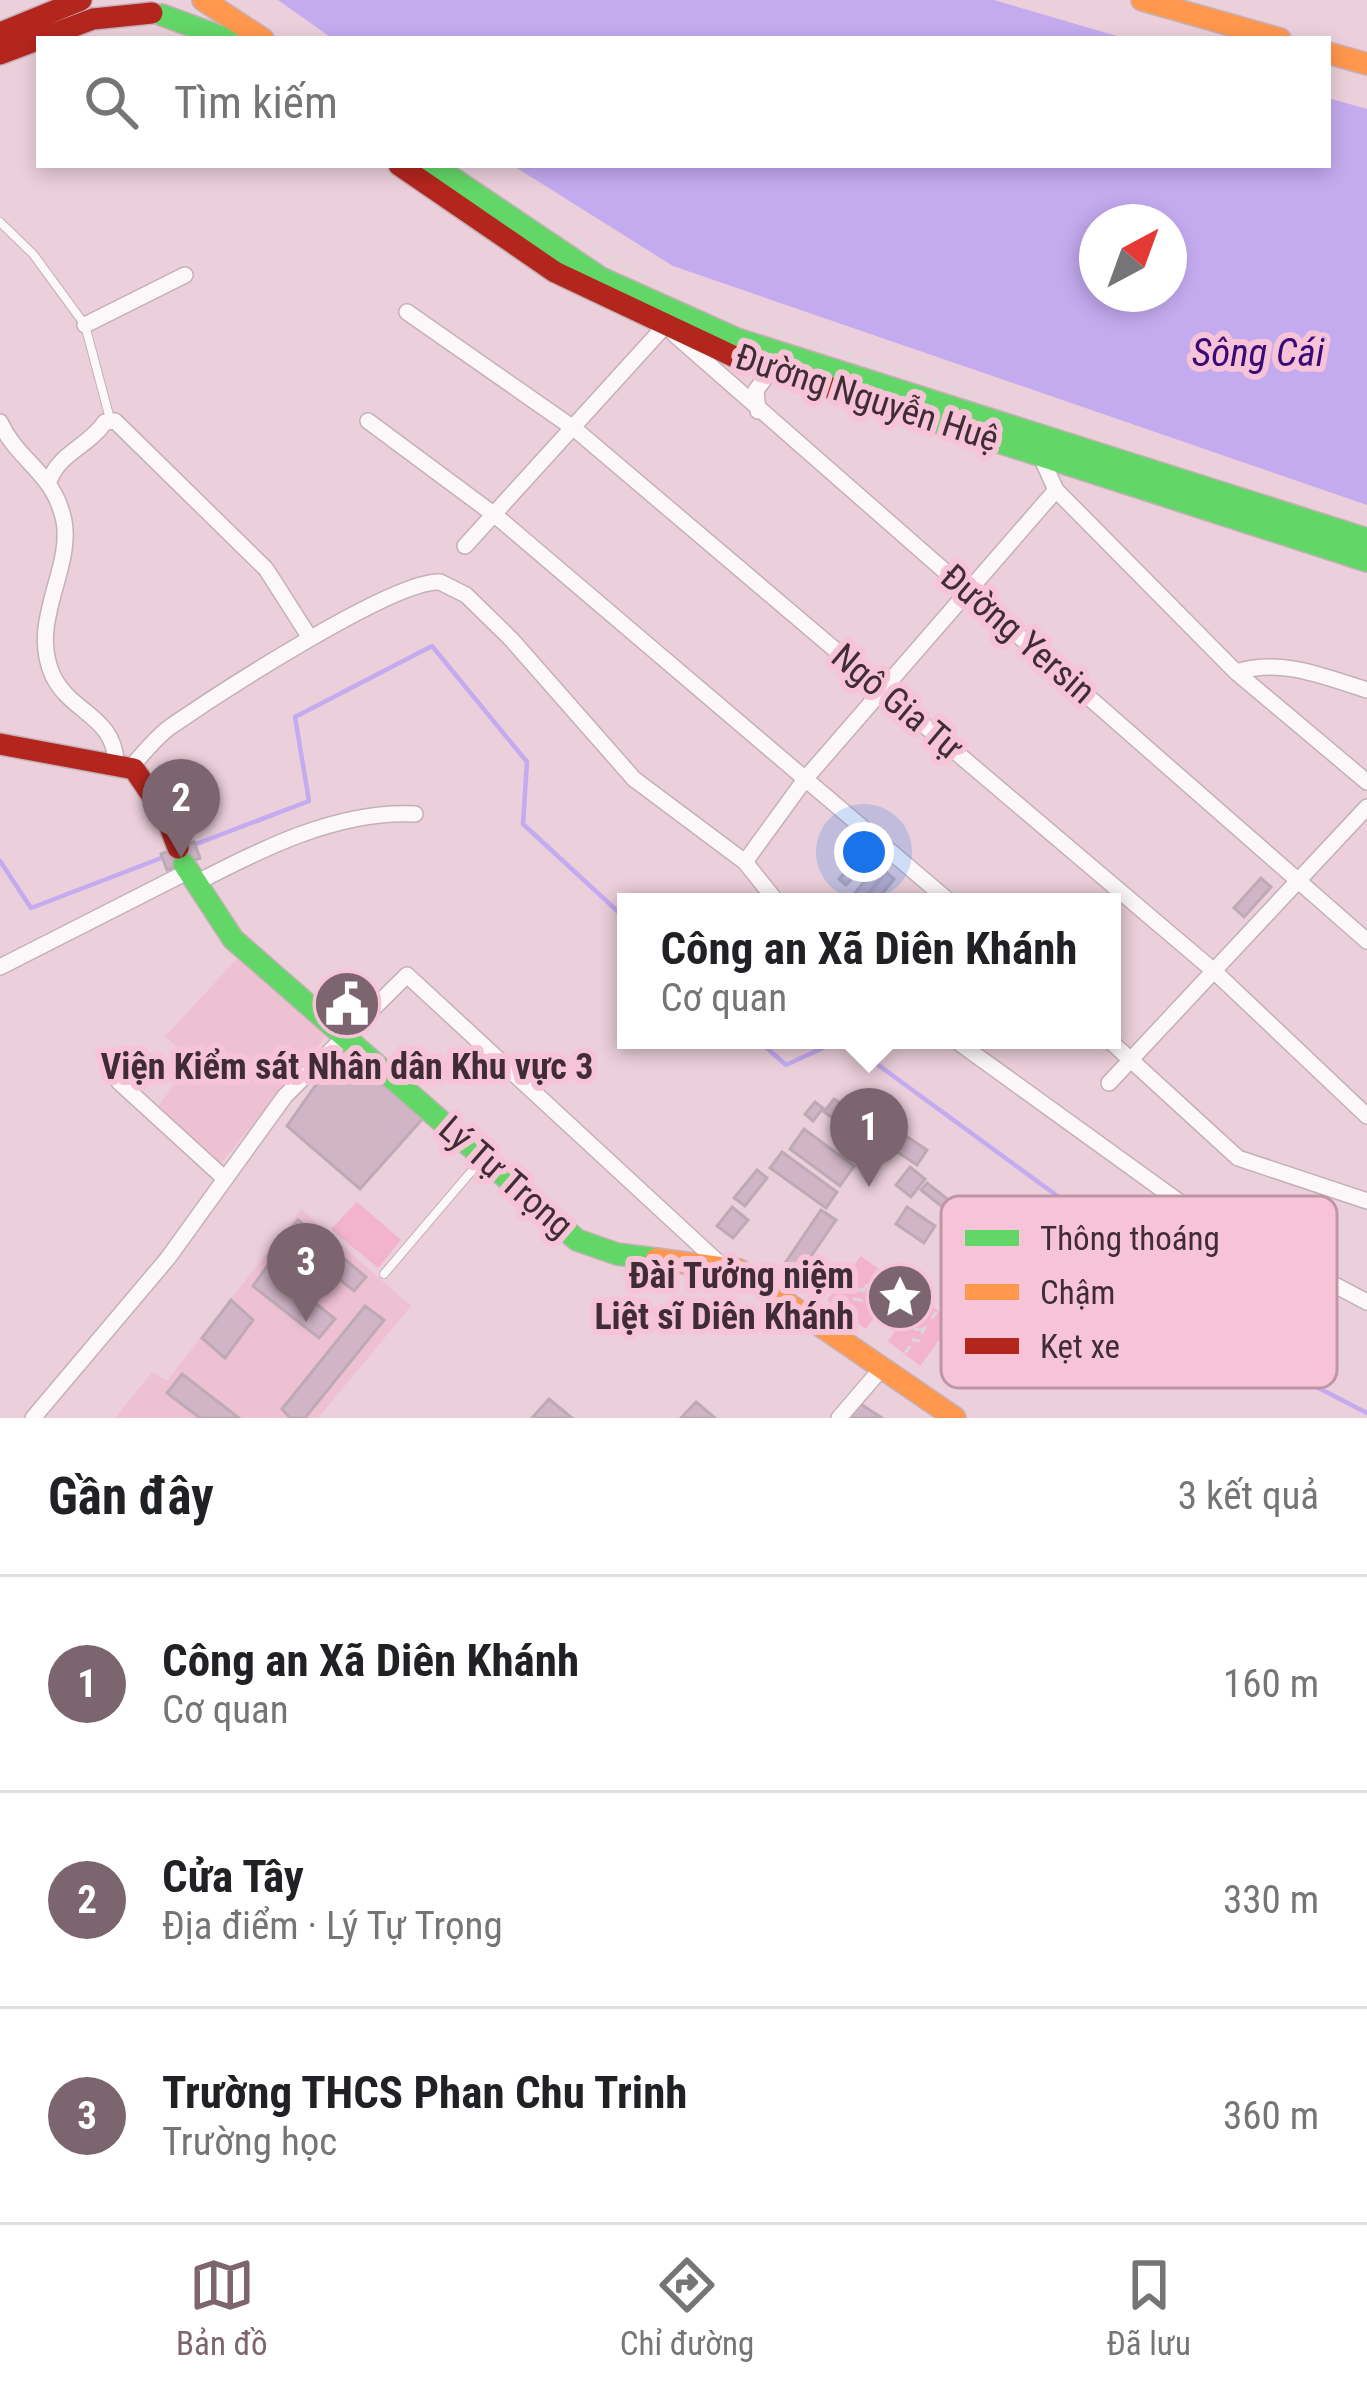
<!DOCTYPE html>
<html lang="vi">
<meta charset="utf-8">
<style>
body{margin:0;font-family:"Roboto Condensed",sans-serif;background:#f2f2f2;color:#202124}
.compass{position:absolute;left:1079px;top:204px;width:108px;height:108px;border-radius:50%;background:#fff;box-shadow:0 6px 18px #0003;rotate:41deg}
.you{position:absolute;left:864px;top:852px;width:42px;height:42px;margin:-30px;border:9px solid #fff;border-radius:50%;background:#1a73e8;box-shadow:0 0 0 18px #1a73e833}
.badge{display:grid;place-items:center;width:78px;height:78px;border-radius:50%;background:#7c656e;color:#fff;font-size:39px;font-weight:700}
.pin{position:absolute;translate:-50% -99px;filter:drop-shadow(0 3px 6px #0008)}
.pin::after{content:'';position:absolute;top:63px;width:42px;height:36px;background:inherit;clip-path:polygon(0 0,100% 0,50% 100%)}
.popup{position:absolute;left:617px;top:893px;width:504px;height:156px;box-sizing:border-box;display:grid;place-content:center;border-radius:0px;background:#fff;filter:drop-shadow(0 3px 9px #0005);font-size:39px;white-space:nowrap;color:#757577}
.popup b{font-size:45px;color:#202124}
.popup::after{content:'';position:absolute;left:50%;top:100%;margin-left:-24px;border:24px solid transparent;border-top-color:#fff}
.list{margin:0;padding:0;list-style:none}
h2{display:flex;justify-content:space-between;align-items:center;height:156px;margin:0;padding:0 48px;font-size:51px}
h2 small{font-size:39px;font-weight:400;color:#757577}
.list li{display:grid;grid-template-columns:78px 1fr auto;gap:36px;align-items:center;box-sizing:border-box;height:216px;padding:0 48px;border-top:3px solid #e0e0e0}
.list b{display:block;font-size:45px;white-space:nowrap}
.list p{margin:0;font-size:39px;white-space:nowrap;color:#757577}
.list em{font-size:39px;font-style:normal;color:#757577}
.icon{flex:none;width:66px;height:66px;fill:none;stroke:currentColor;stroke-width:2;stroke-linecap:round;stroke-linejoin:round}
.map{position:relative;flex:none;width:1367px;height:1418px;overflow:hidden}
.search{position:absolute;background:#fff;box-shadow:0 6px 18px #0003;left:36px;right:36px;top:36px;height:132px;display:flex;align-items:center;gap:30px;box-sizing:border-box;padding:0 42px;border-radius:0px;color:#757577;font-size:45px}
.sheet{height:804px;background:#fff}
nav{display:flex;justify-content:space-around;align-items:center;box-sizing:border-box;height:168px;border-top:3px solid #e0e0e0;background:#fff;font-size:33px;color:#757577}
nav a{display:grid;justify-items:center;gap:6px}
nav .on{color:#7c656e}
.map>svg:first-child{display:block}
.built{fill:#eec1d2}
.green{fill:#f3b3cd}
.water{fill:#c4abf0;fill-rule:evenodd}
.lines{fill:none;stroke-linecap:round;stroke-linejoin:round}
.stream{stroke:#c4abf0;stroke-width:4.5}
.building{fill:#d1b5c7;stroke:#beaab5;stroke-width:3}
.lane-casing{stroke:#c5b0b8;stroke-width:10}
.street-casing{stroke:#c5b0b8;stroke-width:18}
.fast-casing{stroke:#c5b0b8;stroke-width:24}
.slow-casing{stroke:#c5b0b8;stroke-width:24}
.jam-casing{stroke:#c5b0b8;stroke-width:24}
.path{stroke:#ded5d8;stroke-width:3;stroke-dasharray:9 9;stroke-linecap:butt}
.lane{stroke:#fcf8f9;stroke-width:8}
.street{stroke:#fcf8f9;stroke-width:15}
.fast{stroke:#63d668;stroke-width:21}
.slow{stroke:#ff974d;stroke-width:21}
.jam{stroke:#b3261e;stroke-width:21}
.labels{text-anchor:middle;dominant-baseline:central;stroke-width:12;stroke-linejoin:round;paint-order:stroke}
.street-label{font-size:36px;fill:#402c34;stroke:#f7c3d7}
.poi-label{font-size:36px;font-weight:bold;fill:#402c34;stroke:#f7c3d7}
.water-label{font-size:39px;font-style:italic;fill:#3a0979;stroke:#f7c3d7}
.key{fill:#f7c3d7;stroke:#c096a6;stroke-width:3}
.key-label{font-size:33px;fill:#402c34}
</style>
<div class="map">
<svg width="1367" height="1418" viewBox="0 0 1367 1418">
<rect width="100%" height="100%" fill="#ebcfda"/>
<path class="built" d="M 240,955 L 329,1032 L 221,1163 L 157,1108 L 193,1059 L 165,1037 Z
M 301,1209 L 411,1306 L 318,1418 L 115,1418 L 152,1372 L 167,1381 Z"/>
<path class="green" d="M 357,1202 L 401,1240 L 378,1268 L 331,1229 Z
M 861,1256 L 899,1284 L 866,1329 L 827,1300 Z
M 920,1298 L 953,1321 L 920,1366 L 888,1341 Z"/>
<path class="water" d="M 278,0 L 994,0 L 1127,39 L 333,39 Z
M 1328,98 L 1367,109 L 1367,505 L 673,266 L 512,165 L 1328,165 ZM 1097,222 L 1169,222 L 1169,294 L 1097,294 Z"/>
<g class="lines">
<path class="stream" d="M 191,846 L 309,801 L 295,717 L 432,646 L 527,762 L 523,824 L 626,919
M 0,861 L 31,908 L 164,857
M 758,1040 L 786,1065 L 840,1040
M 844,1040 L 1067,1203 L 1094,1272 L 1367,1413"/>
</g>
<path class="building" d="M 194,842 L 200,858 L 167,870 L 161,854 Z
M 861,853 L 869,860 L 846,885 L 839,879 Z
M 878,865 L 886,872 L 861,902 L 854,902 L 850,899 Z
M 886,872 L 894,879 L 876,902 L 863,902 Z
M 1261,878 L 1271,887 L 1244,917 L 1234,908 Z
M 344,1045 L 426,1115 L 360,1189 L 287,1126 Z
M 834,1099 L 875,1127 L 866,1141 L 824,1112 Z
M 815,1102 L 823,1108 L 813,1121 L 805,1114 Z
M 894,1128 L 927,1150 L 917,1165 L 884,1143 Z
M 804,1129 L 854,1166 L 840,1186 L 790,1149 Z
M 782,1152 L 837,1192 L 826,1208 L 770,1168 Z
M 910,1167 L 925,1179 L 911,1197 L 896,1185 Z
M 757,1170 L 767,1178 L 745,1206 L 734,1198 Z
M 927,1183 L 988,1231 L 982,1238 L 921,1190 Z
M 732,1207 L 748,1220 L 733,1238 L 717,1226 Z
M 907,1207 L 935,1226 L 924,1243 L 896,1224 Z
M 821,1210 L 836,1220 L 791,1285 L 777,1275 Z
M 298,1220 L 366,1277 L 354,1291 L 301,1249 L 285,1268 L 268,1257 Z
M 961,1245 L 992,1265 L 981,1283 L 950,1262 Z
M 268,1265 L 335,1319 L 319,1338 L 253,1286 Z
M 231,1300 L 253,1320 L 225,1358 L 202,1338 Z
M 365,1306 L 384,1320 L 305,1418 L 290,1418 L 282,1409 Z
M 182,1374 L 239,1418 L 200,1418 L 167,1393 Z
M 549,1399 L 572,1418 L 532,1418 Z
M 856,1401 L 882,1418 L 845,1418 Z
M 696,1402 L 715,1418 L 681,1418 Z"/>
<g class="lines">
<defs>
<path id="lane" d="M 0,222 L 33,254 L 85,325 L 110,419
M 384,1274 L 481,1160"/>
<path id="street" d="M 407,312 L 576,430 L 1214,971 L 1367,1116
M 85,325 L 185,275
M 674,334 L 1367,941
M 758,411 L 756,390 L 769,373 L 779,371
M 368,421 L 496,516 L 950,902
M 0,422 C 18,462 54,472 64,521 C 73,570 28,622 53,676 C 71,713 114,716 116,762
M 1040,455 L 1056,490 L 1236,672 L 1367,782
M 50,479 C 61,452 89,446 105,422 L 115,421 L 266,569 L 310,638
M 465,546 L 673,317
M 1236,672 C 1282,658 1322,676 1367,690
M 131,767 C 143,754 155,738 170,727 C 215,696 394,579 440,582 L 466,595 L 511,639 L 634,779 L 745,862 L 777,902
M 745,862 L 806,778 L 1056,490
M 194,884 C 261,849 338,810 415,814
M 0,967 L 187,872
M 955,1040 L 1185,1206 L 1367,1302
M 1109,1040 L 1238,1158 L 1367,1201
M 119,1082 L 223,1177
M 1109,1083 L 1367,807
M 33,1418 L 168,1258 L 285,1096 L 407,975 L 720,1264
M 839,1418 L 882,1368"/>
<path id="fast" d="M 162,15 L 227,39
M 433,165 L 601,278 L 737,339 L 1367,539
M 834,389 L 1367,561
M 184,864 L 233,939 L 577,1240 L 617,1254 L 656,1259"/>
<path id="slow" d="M 203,0 L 263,39
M 1142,0 L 1280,39
M 1328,53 L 1367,64
M 656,1259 L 739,1270 L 955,1418"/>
<path id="jam" d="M 0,33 L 81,0
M 0,54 L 93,19 L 152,13
M 399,165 L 555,272 L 735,357 L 834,389
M 0,744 L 134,769 L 166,816 L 178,848"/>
</defs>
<use href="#lane" class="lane-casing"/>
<use href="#street" class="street-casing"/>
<use href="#fast" class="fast-casing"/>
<use href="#slow" class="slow-casing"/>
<use href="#jam" class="jam-casing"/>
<path class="path" d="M 576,238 L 646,278
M 725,314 L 979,396
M 843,1282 L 853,1289
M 864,1289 L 854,1291 L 854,1299 L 863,1301 L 864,1289 L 879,1269
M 867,1299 L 880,1309
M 847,1312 L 855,1302
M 902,1322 L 911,1330
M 923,1330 L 914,1329 L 913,1340 L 922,1341 L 923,1330 L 938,1310
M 905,1353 L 913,1342"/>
<use href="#lane" class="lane"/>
<use href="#street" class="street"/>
<use href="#fast" class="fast"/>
<use href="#slow" class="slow"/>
<use href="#jam" class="jam"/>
</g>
<defs>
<symbol id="civic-disc" viewBox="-11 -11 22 22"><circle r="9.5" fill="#7c656e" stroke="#f7c3d7"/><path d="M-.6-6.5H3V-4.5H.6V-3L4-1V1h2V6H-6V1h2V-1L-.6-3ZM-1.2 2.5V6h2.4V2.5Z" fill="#fff"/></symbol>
<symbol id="sight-disc" viewBox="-11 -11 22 22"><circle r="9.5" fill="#7c656e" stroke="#f7c3d7"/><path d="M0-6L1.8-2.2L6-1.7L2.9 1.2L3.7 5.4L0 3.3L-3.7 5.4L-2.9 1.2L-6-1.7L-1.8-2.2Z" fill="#fff"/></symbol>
</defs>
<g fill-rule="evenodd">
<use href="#civic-disc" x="309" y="966" width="76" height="76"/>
<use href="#sight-disc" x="862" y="1259" width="76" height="76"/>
</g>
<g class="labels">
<g class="street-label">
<text transform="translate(867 398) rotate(18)">Đường Nguyễn Huệ</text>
<text transform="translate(1018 634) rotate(41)">Đường Yersin</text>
<text transform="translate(897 702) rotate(40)">Ngô Gia Tự</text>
<text transform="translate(506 1177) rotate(41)">Lý Tự Trọng</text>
</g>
<g class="poi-label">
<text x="347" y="1067">Viện Kiểm sát Nhân dân Khu vực 3</text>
<text x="854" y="1276" text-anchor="end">Đài Tưởng niệm<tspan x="854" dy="41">Liệt sĩ Diên Khánh</tspan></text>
</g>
<g class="water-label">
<text x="1258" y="353">Sông Cái</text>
</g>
</g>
<rect x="941" y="1196" width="396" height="192" rx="18" class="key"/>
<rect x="965" y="1230" width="54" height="16" fill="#63d668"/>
<rect x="965" y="1284" width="54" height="16" fill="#ff974d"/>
<rect x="965" y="1338" width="54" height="16" fill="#b3261e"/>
<g class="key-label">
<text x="1040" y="1250">Thông thoáng</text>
<text x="1040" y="1304">Chậm</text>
<text x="1040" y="1358">Kẹt xe</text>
</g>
</svg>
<svg class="compass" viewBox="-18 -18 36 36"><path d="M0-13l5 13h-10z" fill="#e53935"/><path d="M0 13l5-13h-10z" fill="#757577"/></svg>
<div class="you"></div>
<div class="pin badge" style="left:869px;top:1187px">1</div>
<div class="popup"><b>Công an Xã Diên Khánh</b>Cơ quan</div>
<div class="pin badge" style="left:181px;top:858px">2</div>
<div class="pin badge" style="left:306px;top:1322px">3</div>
<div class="search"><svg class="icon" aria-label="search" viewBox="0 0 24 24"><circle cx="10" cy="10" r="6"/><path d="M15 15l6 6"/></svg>Tìm kiếm</div>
</div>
<section class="sheet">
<h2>Gần đây<small>3 kết quả</small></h2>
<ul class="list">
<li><span class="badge">1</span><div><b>Công an Xã Diên Khánh</b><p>Cơ quan</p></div><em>160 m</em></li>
<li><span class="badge">2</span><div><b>Cửa Tây</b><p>Địa điểm · Lý Tự Trọng</p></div><em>330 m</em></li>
<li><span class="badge">3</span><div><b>Trường THCS Phan Chu Trinh</b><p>Trường học</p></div><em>360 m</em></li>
</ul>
</section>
<nav>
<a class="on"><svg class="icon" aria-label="map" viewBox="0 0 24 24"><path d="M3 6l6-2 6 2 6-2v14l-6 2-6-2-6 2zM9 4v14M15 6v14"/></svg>Bản đồ</a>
<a><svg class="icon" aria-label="directions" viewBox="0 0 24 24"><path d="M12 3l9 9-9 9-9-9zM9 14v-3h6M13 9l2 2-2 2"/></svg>Chỉ đường</a>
<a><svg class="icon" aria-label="saved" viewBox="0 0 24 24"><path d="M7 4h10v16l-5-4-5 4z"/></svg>Đã lưu</a>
</nav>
